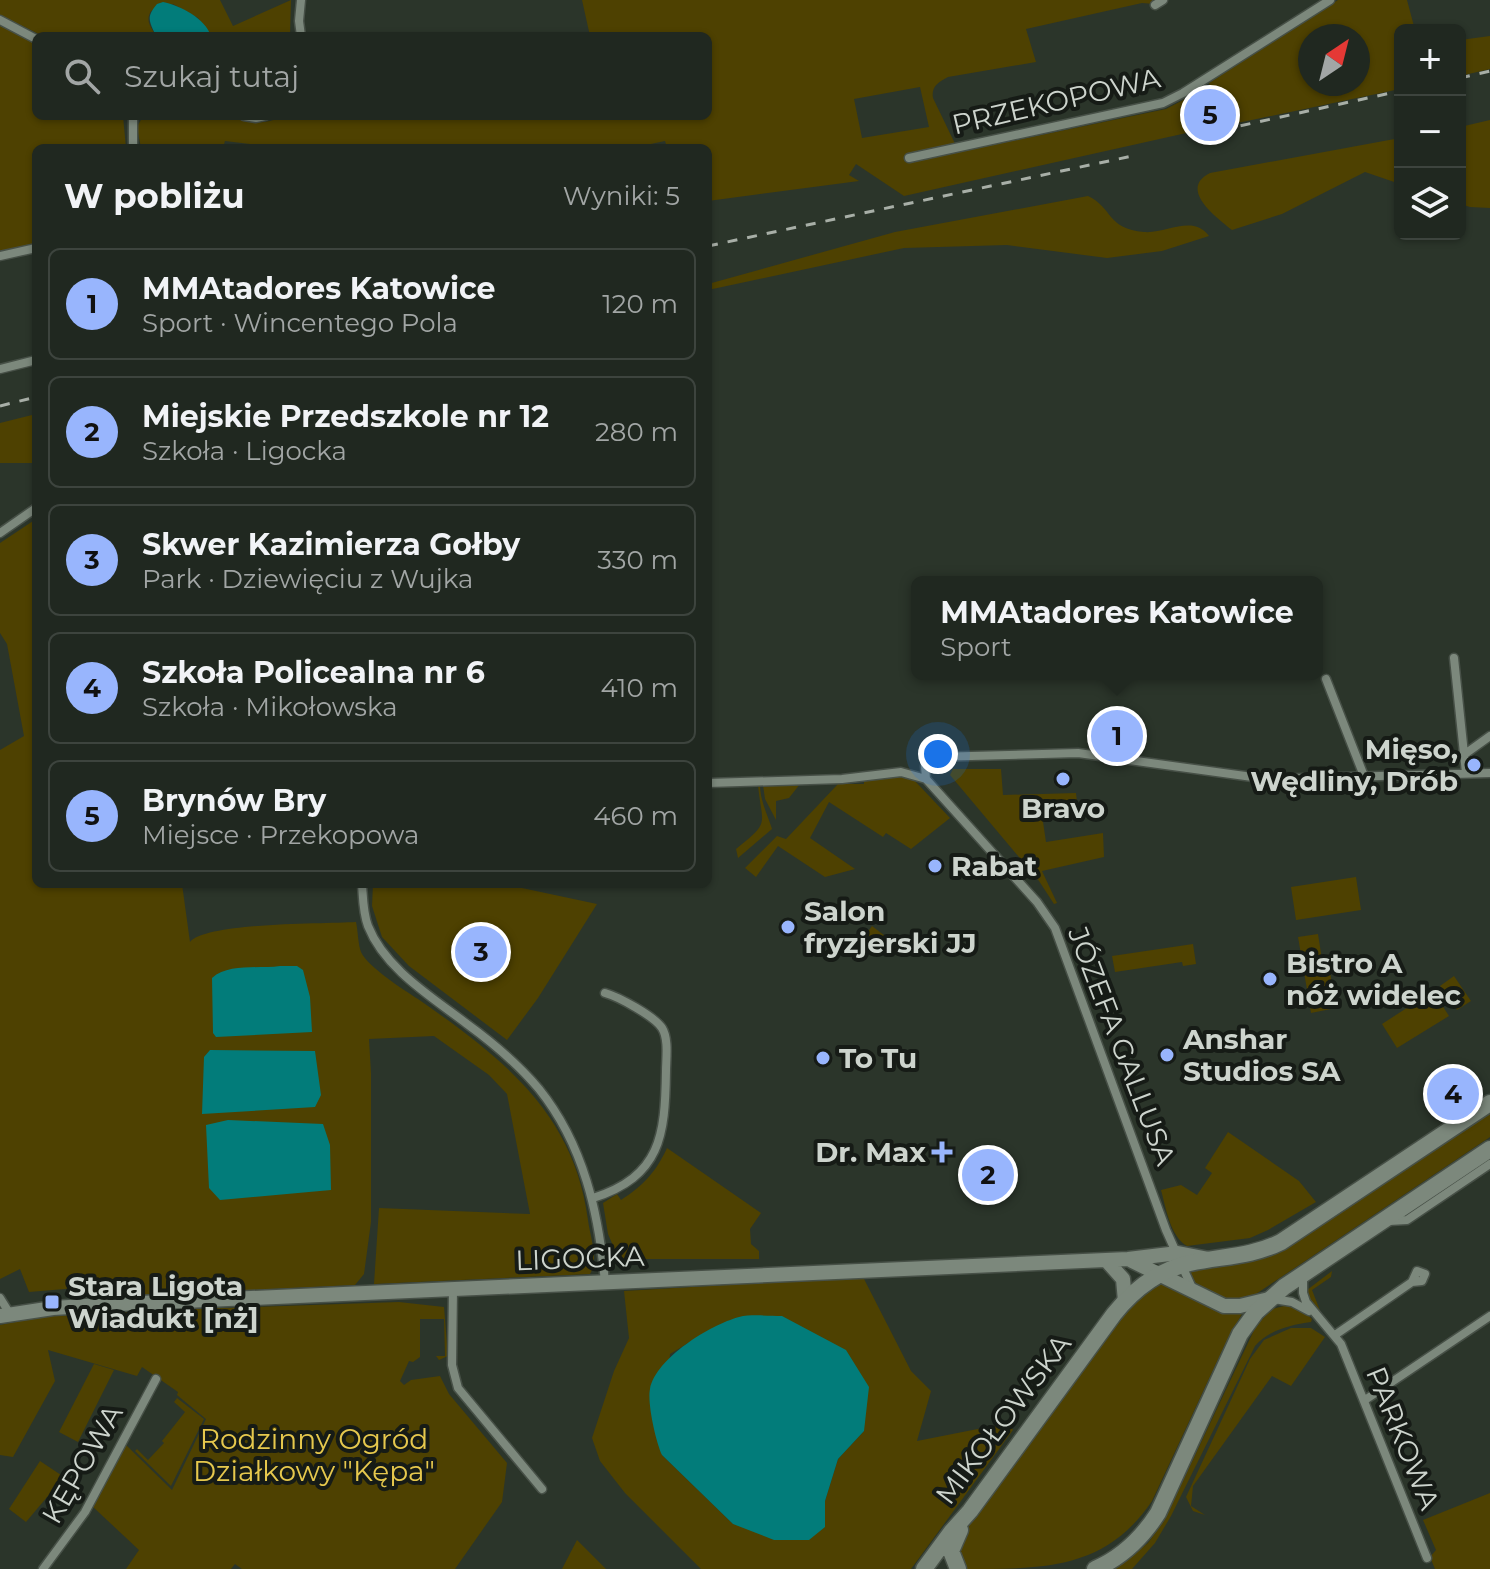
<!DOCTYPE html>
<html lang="pl">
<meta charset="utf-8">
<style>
body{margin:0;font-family:Montserrat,sans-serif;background:#283029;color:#f1f3f6}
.controls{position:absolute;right:24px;top:24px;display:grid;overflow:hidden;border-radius:12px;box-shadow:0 2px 6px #0004}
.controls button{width:72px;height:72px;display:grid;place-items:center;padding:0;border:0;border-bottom:2px solid #3d443e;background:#202820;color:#f1f3f6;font:40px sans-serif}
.compass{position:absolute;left:1298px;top:24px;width:72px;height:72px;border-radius:50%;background:#202820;box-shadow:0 2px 6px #0004;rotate:35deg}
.you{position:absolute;left:938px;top:754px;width:28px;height:28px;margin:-20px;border:6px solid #fff;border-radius:50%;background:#1a73e8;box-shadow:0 0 0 12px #1a73e833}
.badge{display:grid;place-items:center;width:52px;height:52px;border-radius:50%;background:#98b5fd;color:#111;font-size:26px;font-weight:700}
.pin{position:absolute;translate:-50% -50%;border:4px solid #fff;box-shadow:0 2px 8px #0006}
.popup{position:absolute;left:911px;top:576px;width:412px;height:104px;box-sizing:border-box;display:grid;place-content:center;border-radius:12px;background:#202820;filter:drop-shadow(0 2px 6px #0005);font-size:26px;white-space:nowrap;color:#a2a6a5}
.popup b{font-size:30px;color:#f1f3f6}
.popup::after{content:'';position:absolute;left:50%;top:100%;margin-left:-16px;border:16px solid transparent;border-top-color:#202820}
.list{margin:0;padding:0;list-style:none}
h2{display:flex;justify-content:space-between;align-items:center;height:104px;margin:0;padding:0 32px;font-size:34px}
h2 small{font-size:26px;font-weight:400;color:#a2a6a5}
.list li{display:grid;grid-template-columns:52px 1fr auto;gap:24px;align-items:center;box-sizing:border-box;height:112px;margin:0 16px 16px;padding:0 16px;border:2px solid #3d443e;border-radius:12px}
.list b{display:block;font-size:30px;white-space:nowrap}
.list p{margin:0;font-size:26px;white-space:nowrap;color:#a2a6a5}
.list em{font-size:26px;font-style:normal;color:#a2a6a5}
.icon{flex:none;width:44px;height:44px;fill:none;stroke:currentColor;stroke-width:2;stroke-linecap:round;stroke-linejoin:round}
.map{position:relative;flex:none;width:1490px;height:1569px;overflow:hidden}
.search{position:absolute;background:#202820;box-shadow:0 2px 6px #0004;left:32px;top:32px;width:680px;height:88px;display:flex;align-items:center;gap:20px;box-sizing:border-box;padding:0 28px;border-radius:12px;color:#a2a6a5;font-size:30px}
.panel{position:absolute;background:#202820;box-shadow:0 2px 6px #0004;left:32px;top:144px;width:680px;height:744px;border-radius:12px}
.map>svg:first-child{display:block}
.green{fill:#4e4101;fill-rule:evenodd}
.water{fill:#027c7a}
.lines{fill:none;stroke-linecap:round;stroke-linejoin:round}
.minor-casing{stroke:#475047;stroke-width:11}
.tertiary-casing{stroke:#475047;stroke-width:17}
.secondary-casing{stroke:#475047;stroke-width:19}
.minor{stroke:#7c887c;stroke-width:8}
.tertiary{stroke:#7c887c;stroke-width:14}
.secondary{stroke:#7c887c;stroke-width:16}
.rail{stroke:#a8afa7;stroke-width:3;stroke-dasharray:10 10;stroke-linecap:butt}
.poi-dot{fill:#98b5fd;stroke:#161b16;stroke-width:3}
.labels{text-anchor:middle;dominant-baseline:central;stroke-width:8;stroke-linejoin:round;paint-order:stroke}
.street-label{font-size:28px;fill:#cdd4cd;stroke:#161b16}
.poi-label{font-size:28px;font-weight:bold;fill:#cdd4cd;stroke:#161b16;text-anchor:start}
.park-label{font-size:28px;fill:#e6c84d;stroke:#161b16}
</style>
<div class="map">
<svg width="1490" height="1569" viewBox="0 0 1490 1569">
<rect width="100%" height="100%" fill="#2b352a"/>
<path class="green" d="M 0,0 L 220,0 L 233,26 L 291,0 L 290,36 L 211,36 L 198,18 L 173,4 L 151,11 C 145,21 151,27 156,36 L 43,36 L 0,15 Z
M 582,0 L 1161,0 L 1155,4 L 1142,3 L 1026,29 L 1036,62 L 948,77 C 938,82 931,87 933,98 L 959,152 L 1166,109 L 1187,98 L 1200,130 L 904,196 L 856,164 L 849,175 L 859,181 L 708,201 L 708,148 L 667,148 L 665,141 L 632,148 L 283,148 L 225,141 L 223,148 L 141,148 L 137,127 L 143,116 C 167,116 191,114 214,116 C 240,118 258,129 283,116 L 708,116 L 708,36 L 590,36 ZM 920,87 L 929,127 L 862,138 L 854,99 Z
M 1338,0 L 1407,0 L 1415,30 L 1400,30 L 1400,89 L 1223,126 L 1209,83 ZM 1310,36 L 1358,36 L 1358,84 L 1310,84 Z
M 0,25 L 36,43 L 36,116 L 123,116 L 126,148 L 36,148 L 36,243 L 0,251 Z
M 1490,36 L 1490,69 L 1460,76 L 1460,40 Z
M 1490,120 L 1490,208 L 1470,207 L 1460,204 L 1460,127 Z
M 1400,138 L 1400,184 L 1365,172 L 1282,214 L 1232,230 C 1216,217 1178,189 1210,173 Z
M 1088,196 C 1113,208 1107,229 1144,232 C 1166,234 1193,214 1209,236 L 1162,251 L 1107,258 L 1007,245 L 904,248 L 708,290 L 708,284 L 895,232 Z
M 36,414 L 36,463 L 0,463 L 0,423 Z
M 36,519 L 36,884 L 182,884 L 190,942 C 207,922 325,924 356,922 C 358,931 358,944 361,952 C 368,967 404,990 418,999 C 501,1057 574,1112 588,1220 C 590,1236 599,1260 590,1274 L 374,1284 L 379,1208 L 530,1214 L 507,1094 L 489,1075 L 434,1036 L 369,1039 L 371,1073 L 371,1222 L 364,1274 L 355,1285 L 99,1297 L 89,1287 L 29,1292 L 20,1269 L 0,1279 L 0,750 L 24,736 L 7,644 L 0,633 L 0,543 Z
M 953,769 L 1001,769 L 1003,795 L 1076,793 L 1078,811 L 1042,815 L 1046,842 L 1103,833 L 1104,857 L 1042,871 L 1057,903 L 1054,904 L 1039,881 L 950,775 Z
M 896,776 L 914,780 L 950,818 L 911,849 L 886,833 L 883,837 L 829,802 L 810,838 L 855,869 L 825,877 L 778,846 L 756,877 L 745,868 L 777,836 L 786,839 L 838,784 L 864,784 L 864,779 Z
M 800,784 L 789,798 L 776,801 L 776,820 L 765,799 L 763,785 Z
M 758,785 L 760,785 C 760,801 769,818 772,829 L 738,858 L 736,849 C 771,821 762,826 758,785 Z
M 1356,877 L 1361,910 L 1296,920 L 1291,887 Z
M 373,884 L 503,884 L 597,904 L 538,998 L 507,1040 L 409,966 L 382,937 L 372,906 Z
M 872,926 L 889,939 L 879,952 L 862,940 Z
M 1318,934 L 1323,966 L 1329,966 L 1336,1008 L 1311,1013 L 1298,937 Z
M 1193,944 L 1196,964 L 1183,966 L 1182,962 L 1115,972 L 1112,956 Z
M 1454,976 L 1471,1001 L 1457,1010 L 1440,986 Z
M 1433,991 L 1449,1016 L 1397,1048 L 1382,1024 Z
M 1490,1112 L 1490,1137 L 1256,1294 C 1232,1303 1196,1299 1188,1270 L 1238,1264 L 1293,1243 Z
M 1228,1132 L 1299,1181 L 1316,1202 L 1268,1230 L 1250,1238 L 1187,1246 C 1170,1236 1166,1208 1161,1190 L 1181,1185 L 1197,1195 L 1212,1173 L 1205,1168 Z
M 667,1148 L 761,1213 L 750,1229 L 751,1244 L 759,1251 L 759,1259 L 636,1259 L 621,1264 L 608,1234 L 603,1203 L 617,1194 L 621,1200 C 643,1186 656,1172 667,1148 Z
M 1332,1271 L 1331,1277 L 1312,1290 L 1321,1313 L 1309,1300 L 1307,1290 Z
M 863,1277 L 911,1371 L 931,1391 L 917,1441 L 1008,1423 L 1013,1430 L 911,1569 L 701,1569 L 625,1493 L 600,1461 L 592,1438 L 614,1371 L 629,1338 L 624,1291 ZM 740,1317 L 864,1431 L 838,1459 L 825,1501 L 825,1527 L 733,1524 L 662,1455 L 670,1354 L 705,1333 Z
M 1164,1281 L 1210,1308 L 1242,1314 L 1228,1338 L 1152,1501 C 1106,1569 1046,1569 965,1569 L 956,1543 L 964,1531 L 1108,1334 L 1137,1300 Z
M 399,1302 L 444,1307 L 448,1356 L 439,1360 L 436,1356 L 445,1356 L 444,1319 L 420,1319 L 420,1357 L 413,1362 L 409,1361 L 400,1381 L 404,1385 L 411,1380 L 440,1376 L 449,1394 L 507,1463 L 502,1502 L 455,1569 L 242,1569 L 235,1564 L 231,1569 L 126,1569 L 139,1550 L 92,1506 L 126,1445 L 172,1490 L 206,1419 L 177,1395 L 178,1392 L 142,1367 L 137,1376 L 48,1350 L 55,1381 L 13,1457 L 0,1455 L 0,1325 L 41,1317 L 106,1312 Z
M 1288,1305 L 1302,1310 L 1312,1319 L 1311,1322 C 1290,1325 1269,1330 1255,1346 L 1171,1516 L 1155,1543 L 1132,1569 L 1115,1569 L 1148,1543 L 1164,1521 L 1256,1326 L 1272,1309 Z
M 1291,1328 L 1311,1328 L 1325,1337 L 1291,1386 L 1272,1376 L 1193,1486 L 1191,1506 L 1205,1515 L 1193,1511 L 1186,1497 L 1250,1359 L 1264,1340 Z
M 94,1364 L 114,1370 L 78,1442 L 59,1432 Z
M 177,1398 L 204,1419 L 171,1486 L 135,1451 L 137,1449 L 148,1460 L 164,1443 L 162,1441 L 185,1412 L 174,1402 Z
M 40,1461 L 64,1477 L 26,1522 L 9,1509 Z
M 1490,1493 L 1490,1569 L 1435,1569 L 1430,1557 L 1436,1550 L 1423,1520 Z
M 577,1540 L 606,1569 L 562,1569 Z"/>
<path class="water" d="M 163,2 C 181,6 205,18 211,36 L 156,36 C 149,21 146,17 157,4 Z
M 280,966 L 297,966 L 303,970 L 310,997 L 312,1032 L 216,1037 L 213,1033 L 212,978 C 229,963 259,969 280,966 Z
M 210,1050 L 315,1051 L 321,1095 L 315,1107 L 202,1114 L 204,1057 Z
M 228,1120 L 323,1124 L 330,1145 L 331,1190 L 220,1200 L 209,1188 L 206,1125 Z
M 782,1316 L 846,1350 L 869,1387 L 864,1431 L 838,1459 L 825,1501 L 825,1527 L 809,1540 L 774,1540 L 733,1524 L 662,1455 C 656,1442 647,1403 650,1389 C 656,1358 710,1325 739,1317 C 751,1314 769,1316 782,1316 Z"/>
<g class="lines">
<defs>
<path id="minor" d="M 1155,5 L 1163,0
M 0,20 L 36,39
M 301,36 L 299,21 L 301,0
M 133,116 L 133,148
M 244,116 L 256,118 L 265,116
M 909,158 L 1163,103 L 1183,93 L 1330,0
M 0,256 L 36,248
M 0,369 L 36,360
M 0,533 L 36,508
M 1454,658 L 1466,773
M 1326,679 L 1364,776
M 1465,754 L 1490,736
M 926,779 L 925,766 L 934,757 L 1078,753 L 1267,779 L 1490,773
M 708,783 L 842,779 L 901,772 L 926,779 L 1037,902 L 1055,928 L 1166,1230 L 1192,1288
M 362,884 C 363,898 363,913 368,926 C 385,969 432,997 467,1024 C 493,1043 518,1064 539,1089 C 584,1145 599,1214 605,1283
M 593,1198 C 661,1176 665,1136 666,1071 C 666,1059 669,1039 662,1028 C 654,1016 619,997 605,993
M 1389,1221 L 1407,1220 L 1490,1164
M 1303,1275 L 1303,1293 L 1306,1302 L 1341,1344 L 1427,1558
M 453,1289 L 452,1365 L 458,1388 L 542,1489
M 0,1298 L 10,1314
M 1274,1299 L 1292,1302 L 1309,1311
M 1335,1335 L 1412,1282 L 1422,1281 L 1425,1274 L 1417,1271 L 1412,1282
M 1365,1400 L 1490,1316
M 43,1569 L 85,1512 L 156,1379"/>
<path id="tertiary" d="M 1106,1260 L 1123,1279 L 1125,1301
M 1132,1261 L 1224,1306 L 1240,1306 L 1269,1299
M 0,1316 L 53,1308 L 118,1304 L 1128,1259 L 1178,1253 L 1209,1259"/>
<path id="secondary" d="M 924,1569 L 952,1531 L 970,1511 L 1114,1314 C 1134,1289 1159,1270 1190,1263 C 1222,1256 1251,1257 1281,1242 L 1490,1103
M 958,1569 L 951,1551 L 960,1530
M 1095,1569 C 1123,1557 1142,1538 1158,1513 L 1240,1334 L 1256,1312 L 1284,1287 L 1490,1149"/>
</defs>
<use href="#minor" class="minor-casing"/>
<use href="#tertiary" class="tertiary-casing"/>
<use href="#secondary" class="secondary-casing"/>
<use href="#minor" class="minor"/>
<use href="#tertiary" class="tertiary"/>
<use href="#secondary" class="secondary"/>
<path class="rail" d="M 1460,78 L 1490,71
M 1221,130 L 1400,91
M 708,246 L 1137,155
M 0,406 L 36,397"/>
</g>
<g class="poi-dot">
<circle cx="1474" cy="765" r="8"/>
<circle cx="1063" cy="779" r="8"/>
<circle cx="935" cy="866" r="8"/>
<circle cx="788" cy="927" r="8"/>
<circle cx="1270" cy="979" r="8"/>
<circle cx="1167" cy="1055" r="8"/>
<circle cx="823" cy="1058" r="8"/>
<path d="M938 1140h8v8h8v8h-8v8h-8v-8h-8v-8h8z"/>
<rect x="44" y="1294" width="16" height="16" rx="4"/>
</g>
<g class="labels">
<g class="street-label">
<text transform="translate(1056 101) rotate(-13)">PRZEKOPOWA</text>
<text transform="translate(1122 1046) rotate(69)">JÓZEFA GALLUSA</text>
<text transform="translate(580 1258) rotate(-2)">LIGOCKA</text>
<text transform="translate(1003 1419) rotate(-53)">MIKOŁOWSKA</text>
<text transform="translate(1403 1438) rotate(68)">PARKOWA</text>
<text transform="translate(82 1464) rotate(-60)">KĘPOWA</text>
</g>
<g class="poi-label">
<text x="1458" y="749" text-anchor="end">Mięso,<tspan x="1458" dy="32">Wędliny, Drób</tspan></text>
<text x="1063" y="808" text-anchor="middle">Bravo</text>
<text x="951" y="866">Rabat</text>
<text x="804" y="911">Salon<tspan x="804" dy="32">fryzjerski JJ</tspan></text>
<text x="1286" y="963">Bistro A<tspan x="1286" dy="32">nóż widelec</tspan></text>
<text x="1183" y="1039">Anshar<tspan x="1183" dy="32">Studios SA</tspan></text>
<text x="839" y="1058">To Tu</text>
<text x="926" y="1152" text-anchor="end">Dr. Max</text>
<text x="68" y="1286">Stara Ligota<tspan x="68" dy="32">Wiadukt [nż]</tspan></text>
</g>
<g class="park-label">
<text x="314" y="1439">Rodzinny Ogród<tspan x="314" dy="32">Działkowy "Kępa"</tspan></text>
</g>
</g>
</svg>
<div class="controls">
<button>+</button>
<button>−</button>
<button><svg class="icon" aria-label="layers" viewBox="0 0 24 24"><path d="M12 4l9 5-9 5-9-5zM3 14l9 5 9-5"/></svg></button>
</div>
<svg class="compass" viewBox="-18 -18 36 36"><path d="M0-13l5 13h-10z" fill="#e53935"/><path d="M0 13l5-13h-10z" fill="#a2a6a5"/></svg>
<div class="you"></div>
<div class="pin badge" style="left:1117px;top:736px">1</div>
<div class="popup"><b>MMAtadores Katowice</b>Sport</div>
<div class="pin badge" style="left:988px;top:1175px">2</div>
<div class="pin badge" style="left:481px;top:952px">3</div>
<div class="pin badge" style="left:1453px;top:1094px">4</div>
<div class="pin badge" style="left:1210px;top:115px">5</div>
<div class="search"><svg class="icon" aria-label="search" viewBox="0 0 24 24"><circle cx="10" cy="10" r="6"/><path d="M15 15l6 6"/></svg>Szukaj tutaj</div>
<section class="panel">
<h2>W pobliżu<small>Wyniki: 5</small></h2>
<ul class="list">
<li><span class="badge">1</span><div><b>MMAtadores Katowice</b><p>Sport · Wincentego Pola</p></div><em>120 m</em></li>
<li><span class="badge">2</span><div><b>Miejskie Przedszkole nr 12</b><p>Szkoła · Ligocka</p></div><em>280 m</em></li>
<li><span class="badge">3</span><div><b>Skwer Kazimierza Gołby</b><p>Park · Dziewięciu z Wujka</p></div><em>330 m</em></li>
<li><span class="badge">4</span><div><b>Szkoła Policealna nr 6</b><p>Szkoła · Mikołowska</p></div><em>410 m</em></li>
<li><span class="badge">5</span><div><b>Brynów Bry</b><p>Miejsce · Przekopowa</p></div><em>460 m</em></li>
</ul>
</section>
</div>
